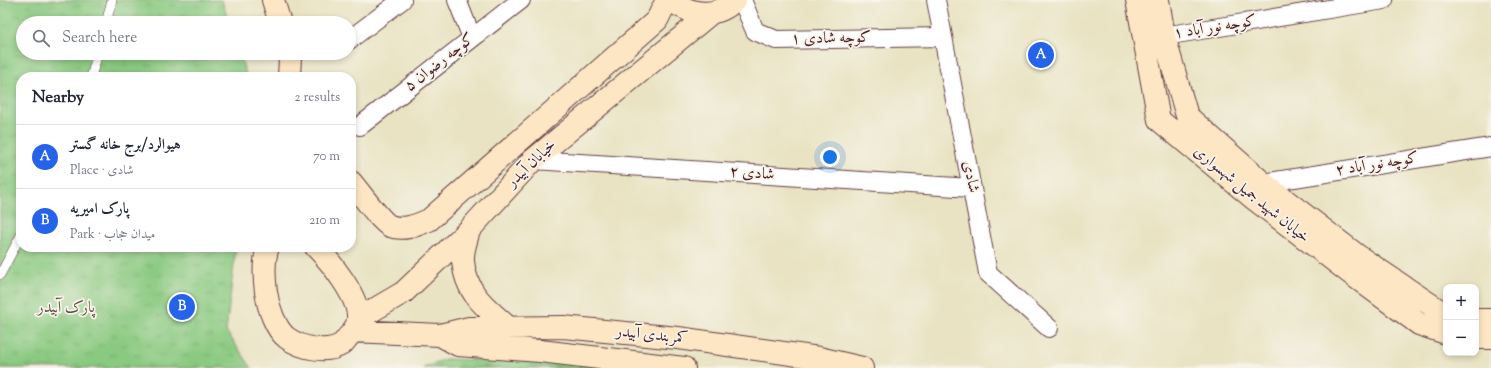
<!DOCTYPE html>
<meta charset="utf-8">
<style>
body{margin:0;font-family:"Sorts Mill Goudy",Amiri,serif;background:#f2f2f3;color:#1f2937}
.controls{position:absolute;right:12px;bottom:12px;display:grid;overflow:hidden;border-radius:8px;box-shadow:0 2px 6px #0003}
.controls button{width:36px;height:36px;display:grid;place-items:center;padding:0;border:0;border-bottom:1px solid #e0e1e3;background:#fff;color:#1f2937;font:20px sans-serif}
.you{position:absolute;left:830px;top:157px;width:14px;height:14px;margin:-10px;border:3px solid #fff;border-radius:50%;background:#1a73e8;box-shadow:0 0 0 6px #1a73e833}
.badge{display:grid;place-items:center;width:26px;height:26px;border-radius:50%;background:#2563eb;color:#fff;font-size:13px;font-weight:700}
.pin{position:absolute;translate:-50% -50%;border:2px solid #fff;box-shadow:0 1px 4px #0006}
.list{margin:0;padding:0;list-style:none}
h2{display:flex;justify-content:space-between;align-items:center;height:52px;margin:0;padding:0 16px;font-size:17px}
h2 small{font-size:13px;font-weight:400;color:#747a83}
.list li{display:grid;grid-template-columns:26px 1fr auto;gap:12px;align-items:center;box-sizing:border-box;height:64px;padding:0 16px;border-top:1px solid #e0e1e3}
.list b{display:block;font-size:15px;white-space:nowrap}
.list p{margin:0;font-size:13px;white-space:nowrap;color:#747a83}
.list em{font-size:13px;font-style:normal;color:#747a83}
.icon{flex:none;width:22px;height:22px;fill:none;stroke:currentColor;stroke-width:2;stroke-linecap:round;stroke-linejoin:round}
.map{position:relative;flex:none;width:1491px;height:368px;overflow:hidden}
.search{position:absolute;background:#fff;box-shadow:0 2px 6px #0003;left:16px;top:16px;width:340px;height:44px;display:flex;align-items:center;gap:10px;box-sizing:border-box;padding:0 14px;border-radius:22px;color:#747a83;font-size:15px}
.panel{position:absolute;background:#fff;box-shadow:0 2px 6px #0003;left:16px;top:72px;width:340px;height:180px;border-radius:16px}
.map>svg:first-child{display:block}
.park{fill:url(#park-tufts);stroke:#6a7456}
.lines{fill:none;stroke-linecap:round;stroke-linejoin:round}
.lane-casing{stroke:#623c42;stroke-width:10}
.street-casing{stroke:#623c42;stroke-width:20}
.secondary-casing{stroke:#623c42;stroke-width:24}
.lane{stroke:#fff;stroke-width:9}
.street{stroke:#fff;stroke-width:18}
.secondary{stroke:#fce6c4;stroke-width:22}
.labels{text-anchor:middle;dominant-baseline:central;stroke-width:3.5;stroke-linejoin:round;paint-order:stroke}
.street-label{font-size:16px;fill:#4a1f2b;stroke:#f7f3e8}
.park-label{font-size:16px;fill:#5d5244;stroke:#f7f3e8}
</style>
<div class="map">
<svg width="1491" height="368" viewBox="0 0 1491 368">
<defs>
<pattern id="park-tufts" width="24" height="20" patternUnits="userSpaceOnUse"><rect width="24" height="20" fill="#89c980"/><path d="M3 7l-1-3M5 7V3M7 7l1-3M15 17l-1-3M17 17v-4M19 17l1-3" fill="none" stroke="#78ac6f"/></pattern>
</defs>
<rect width="100%" height="100%" fill="#f7f3e8"/>
<filter id="ink" filterUnits="userSpaceOnUse"><feTurbulence type="fractalNoise" baseFrequency=".025" numOctaves="2"/><feDisplacementMap in="SourceGraphic" scale="8" xChannelSelector="R" yChannelSelector="G"/><feConvolveMatrix kernelMatrix="1 2 1 2 8 2 1 2 1" color-interpolation-filters="sRGB"/></filter>
<filter id="wash" filterUnits="userSpaceOnUse"><feTurbulence type="fractalNoise" baseFrequency=".012" numOctaves="4" result="noise"/><feDisplacementMap in="SourceGraphic" scale="16" xChannelSelector="R" yChannelSelector="G"/><feGaussianBlur stdDeviation="0.9" result="paint"/><feColorMatrix in="noise" values="0 0 0 0 0 0 0 0 0 0 0 0 0 0 0 0 0 1.4 0 .05"/><feComposite in="paint" operator="in"/></filter>
<g filter="url(#wash)">
<rect width="100%" height="100%" fill="#e9e3c3"/>
<path class="park" d="M 0,0 L 222,0 L 229,23 L 23,23 L 23,53 L 239,53 L 247,77 L 21,77 L 21,247 L 236,247 L 226,331 L 252,368 L 0,368 Z
M 445,359 L 631,364 L 637,368 L 423,368 Z"/>
</g>
<g filter="url(#ink)">
<g class="lines">
<defs>
<path id="lane" d="M 106,23 L 112,0
M 91,77 L 98,53
M 0,275 L 21,235"/>
<path id="street" d="M 457,0 L 472,38
M 742,0 L 755,31 L 776,40 L 943,37
M 936,0 L 988,273 L 1049,328
M 1164,36 L 1384,0
M 349,40 L 402,0
M 360,126 L 521,0
M 533,160 L 972,188
M 1263,183 L 1491,147"/>
<path id="secondary" d="M 273,0 L 280,23
M 671,0 C 690,15 717,19 735,0
M 1137,0 L 1159,120 L 1253,198 L 1350,273 L 1419,324 L 1446,333
M 1158,0 L 1164,36 L 1187,116 L 1263,183 L 1358,256 L 1446,315
M 289,53 L 290,58 L 289,77
M 351,182 C 359,191 381,222 390,226 C 404,231 417,225 429,220 L 657,20 L 667,0
M 469,230 C 467,239 462,251 463,261 C 466,295 486,307 509,328
M 268,247 C 263,261 264,277 266,292 C 268,306 275,329 287,338 C 301,348 327,354 342,344 C 345,342 347,337 350,335 C 353,331 358,324 358,319 C 360,298 330,261 316,247
M 358,319 L 404,292 L 469,230 L 533,160 L 711,13
M 1476,320 L 1491,320
M 353,331 L 440,335 L 469,328 L 563,327 L 678,338 L 819,358 L 862,368
M 440,335 L 458,345 L 540,351 L 684,368
M 1476,338 L 1491,338"/>
</defs>
<use href="#lane" class="lane-casing"/>
<use href="#street" class="street-casing"/>
<use href="#secondary" class="secondary-casing"/>
<use href="#lane" class="lane"/>
<use href="#street" class="street"/>
<use href="#secondary" class="secondary"/>
</g>
</g>
<g class="labels">
<g class="street-label">
<text transform="translate(1215 28) rotate(-9)">کوچه نور آباد ۱</text>
<text transform="translate(831 39) rotate(-1)">کوچه شادی ۱</text>
<text transform="translate(440 63) rotate(-38)">کوچه رضوان ۵</text>
<text transform="translate(532 164) rotate(-44)">خیابان آبیدر</text>
<text transform="translate(1377 165) rotate(-9)">کوچه نور آباد ۲</text>
<text transform="translate(752 174) rotate(4)">شادی ۲</text>
<text transform="translate(970 177) rotate(79)">شادی</text>
<text transform="translate(1251 195) rotate(39)">خیابان شهید جمیل شهسواری</text>
<text transform="translate(652 336) rotate(6)">کمربندی آبیدر</text>
</g>
<g class="park-label">
<text x="66" y="308">پارک آبیدر</text>
</g>
</g>
</svg>
<div class="controls">
<button>+</button>
<button>−</button>
</div>
<div class="you"></div>
<div class="pin badge" style="left:1041px;top:55px">A</div>
<div class="pin badge" style="left:182px;top:307px">B</div>
<div class="search"><svg class="icon" aria-label="search" viewBox="0 0 24 24"><circle cx="10" cy="10" r="6"/><path d="M15 15l6 6"/></svg>Search here</div>
<section class="panel">
<h2>Nearby<small>2 results</small></h2>
<ul class="list">
<li><span class="badge">A</span><div><b>هیوالرد/برج خانه گستر</b><p>Place · شادی</p></div><em>70 m</em></li>
<li><span class="badge">B</span><div><b>پارک امیریه</b><p>Park · میدان حجاب</p></div><em>210 m</em></li>
</ul>
</section>
</div>
